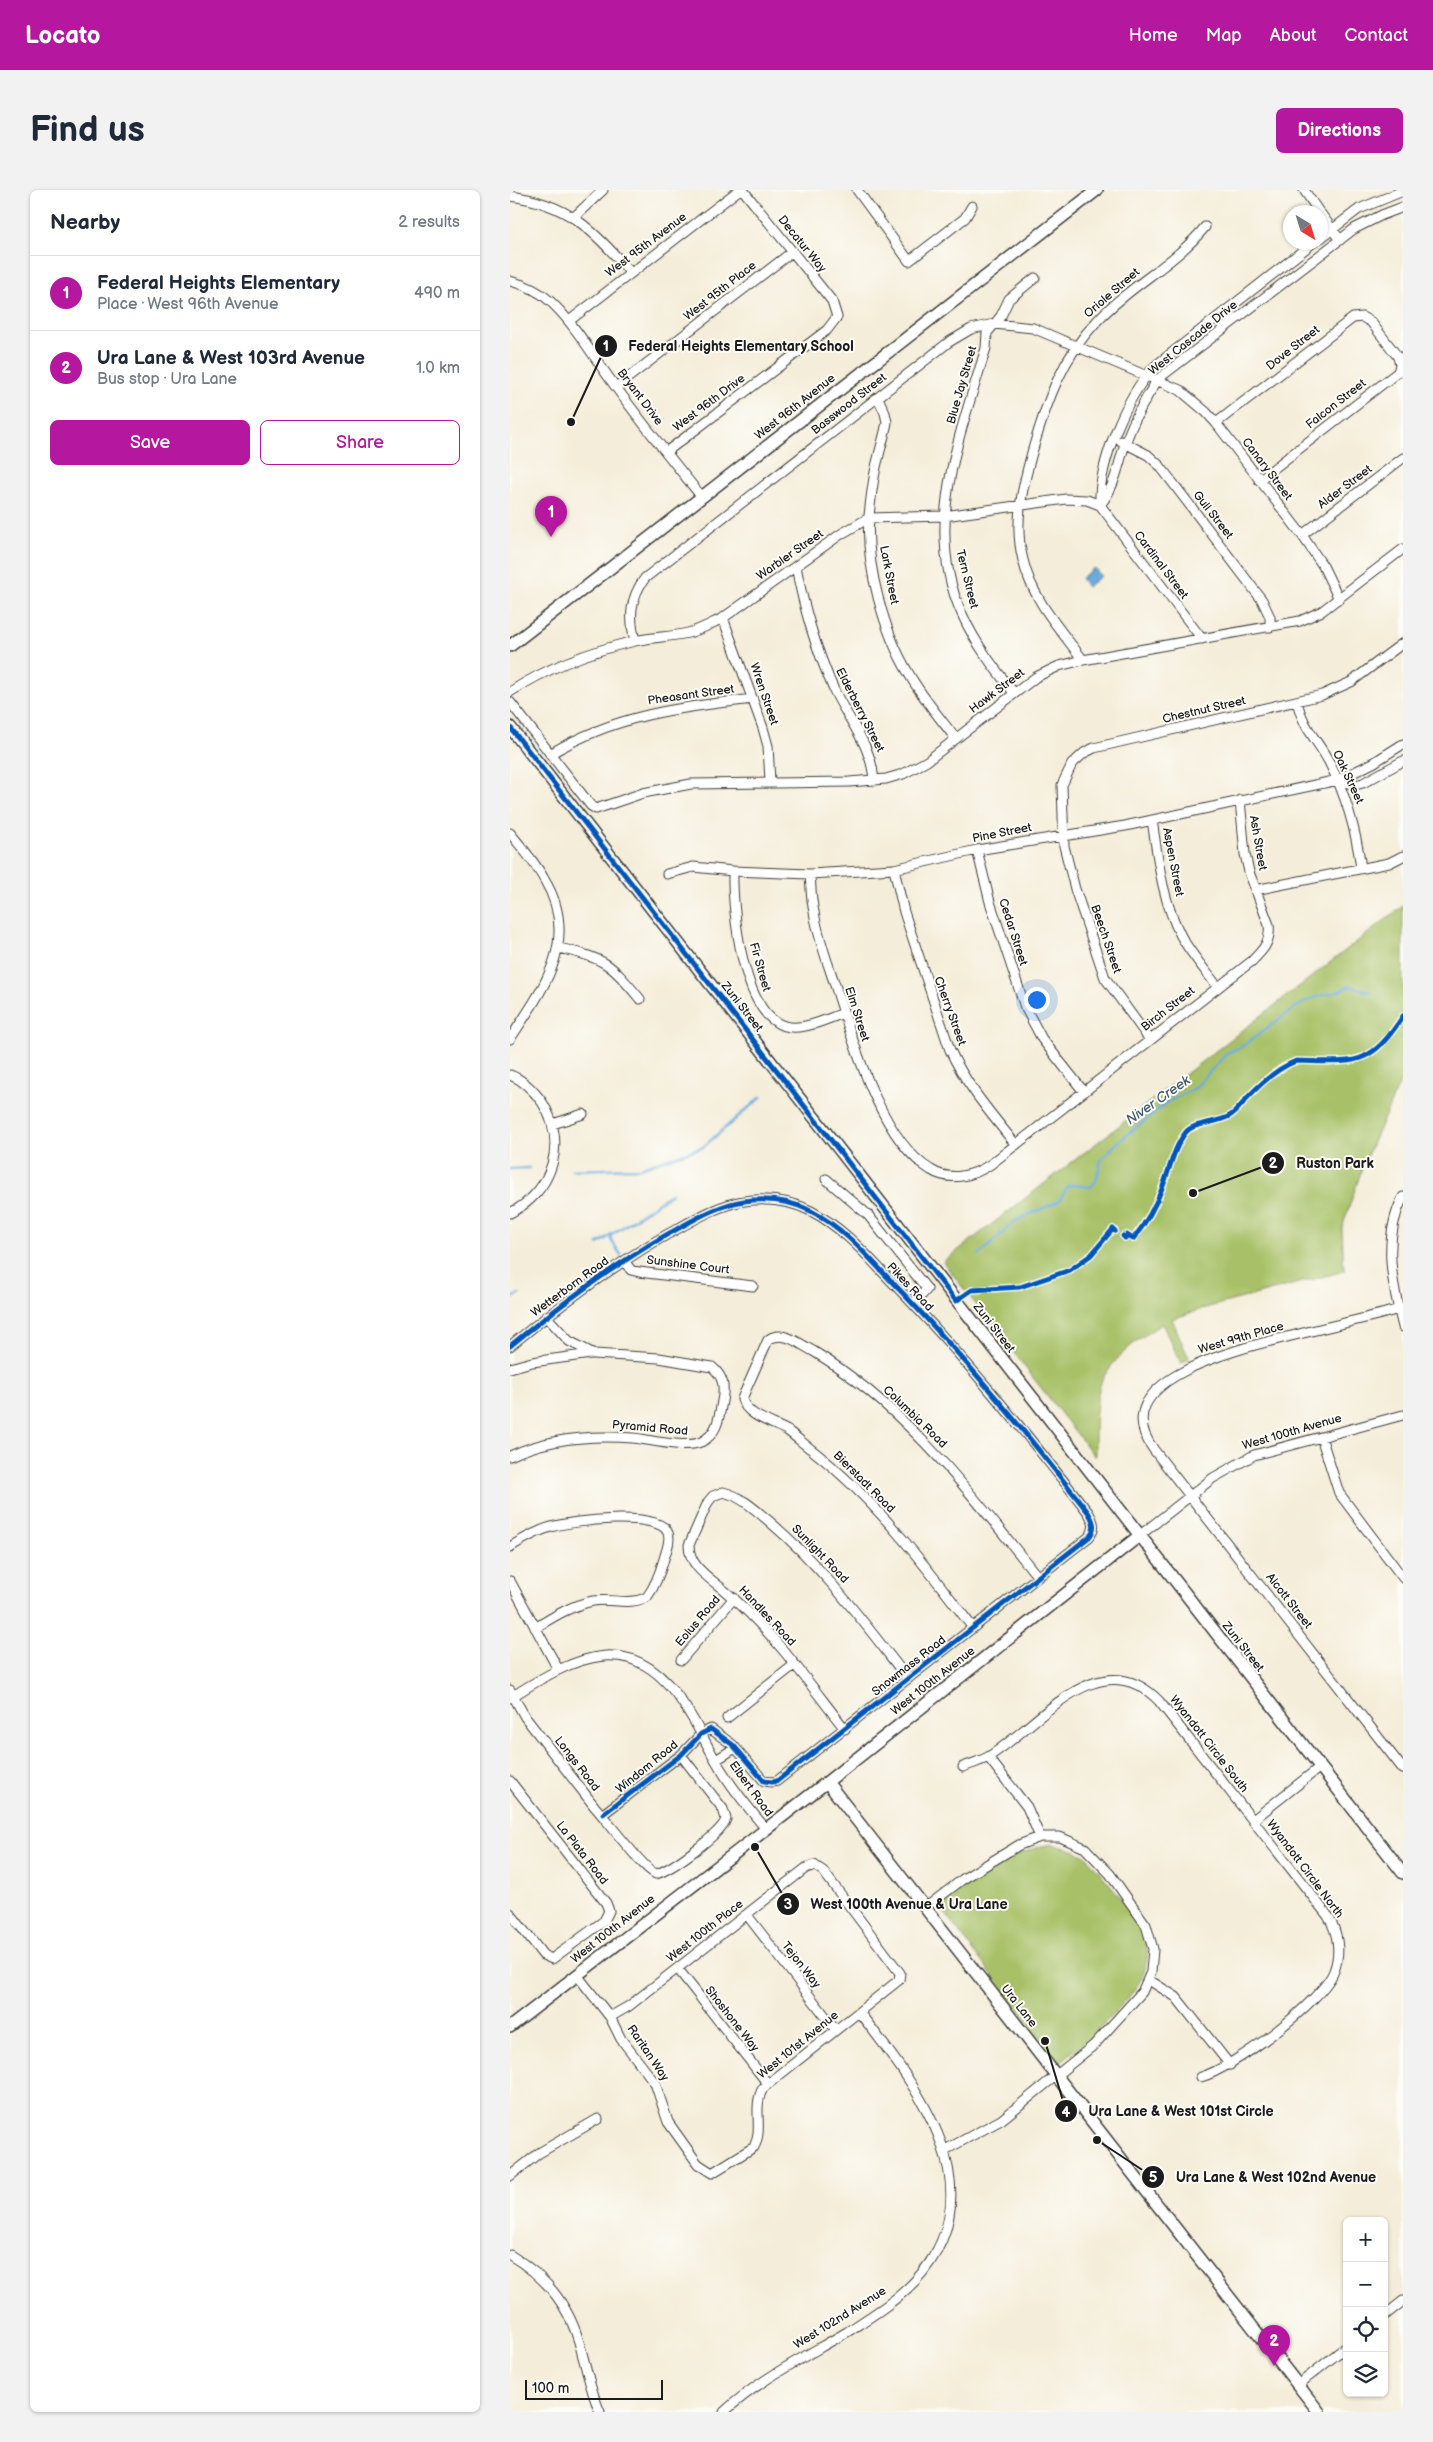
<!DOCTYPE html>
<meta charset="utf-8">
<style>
body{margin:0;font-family:"Balsamiq Sans",sans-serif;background:#f2f2f3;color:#1f2937}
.controls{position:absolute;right:15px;bottom:15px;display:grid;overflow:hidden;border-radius:8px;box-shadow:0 1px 4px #0004}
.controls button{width:45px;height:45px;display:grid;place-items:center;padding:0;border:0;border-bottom:1px solid #e0e1e3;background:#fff;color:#1f2937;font:25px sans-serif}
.compass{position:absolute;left:773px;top:15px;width:45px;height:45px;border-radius:50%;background:#fff;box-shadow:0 1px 4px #0004;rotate:142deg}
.scale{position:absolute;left:15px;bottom:12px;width:138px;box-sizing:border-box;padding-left:5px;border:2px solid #1c1c1c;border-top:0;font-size:14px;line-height:18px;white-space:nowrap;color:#1c1c1c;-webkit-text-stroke:4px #fdfcf7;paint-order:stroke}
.you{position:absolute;left:526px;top:809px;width:18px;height:18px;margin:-12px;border:4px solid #fff;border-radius:50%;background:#1a73e8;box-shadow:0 0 0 8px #1a73e833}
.badge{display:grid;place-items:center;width:32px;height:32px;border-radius:50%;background:#b5179e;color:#fff;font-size:16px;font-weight:700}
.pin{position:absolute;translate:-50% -41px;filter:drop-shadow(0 1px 2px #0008)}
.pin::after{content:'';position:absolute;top:26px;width:18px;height:15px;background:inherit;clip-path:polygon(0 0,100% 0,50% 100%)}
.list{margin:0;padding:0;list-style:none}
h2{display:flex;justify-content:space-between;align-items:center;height:65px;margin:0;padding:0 20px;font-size:21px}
h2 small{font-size:16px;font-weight:400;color:#747a83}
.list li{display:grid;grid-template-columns:32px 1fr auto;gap:15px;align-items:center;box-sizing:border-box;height:75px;padding:0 20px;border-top:1px solid #e0e1e3}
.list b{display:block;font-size:19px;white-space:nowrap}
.list p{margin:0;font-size:16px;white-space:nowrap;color:#747a83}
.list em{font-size:16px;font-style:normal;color:#747a83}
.actions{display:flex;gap:10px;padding:15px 20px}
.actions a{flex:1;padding:11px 0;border:1px solid #b5179e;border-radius:8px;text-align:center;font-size:18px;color:#b5179e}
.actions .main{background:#b5179e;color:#fff}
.icon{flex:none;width:28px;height:28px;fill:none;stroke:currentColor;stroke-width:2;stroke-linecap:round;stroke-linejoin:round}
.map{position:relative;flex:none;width:893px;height:2222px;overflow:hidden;border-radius:8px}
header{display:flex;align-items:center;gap:30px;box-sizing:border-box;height:70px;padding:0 25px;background:#b5179e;color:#fff}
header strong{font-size:24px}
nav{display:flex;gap:28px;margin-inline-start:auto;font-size:18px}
.intro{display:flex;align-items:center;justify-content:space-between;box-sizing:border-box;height:120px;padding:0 30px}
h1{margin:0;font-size:35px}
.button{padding:12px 22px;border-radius:8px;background:#b5179e;color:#fff;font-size:18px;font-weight:700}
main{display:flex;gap:30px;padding:0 30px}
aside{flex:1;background:#fff;border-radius:8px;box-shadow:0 1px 4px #0004}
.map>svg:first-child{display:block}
.green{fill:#a8c167;stroke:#626e42}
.water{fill:#67aadc;stroke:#42637c}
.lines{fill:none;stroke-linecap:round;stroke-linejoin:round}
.stream{stroke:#67aadc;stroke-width:2.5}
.minor-casing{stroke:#3c3b38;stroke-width:11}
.tertiary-casing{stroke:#3c3b38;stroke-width:14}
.minor{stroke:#fff;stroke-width:9}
.tertiary{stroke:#fff;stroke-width:11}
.cycleway-casing{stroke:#fdfcf7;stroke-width:8}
.cycleway{stroke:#0057b8;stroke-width:5}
.labels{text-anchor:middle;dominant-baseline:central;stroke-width:4;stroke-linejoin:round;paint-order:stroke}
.street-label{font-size:12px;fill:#1c1c1c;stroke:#fdfcf7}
.water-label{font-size:14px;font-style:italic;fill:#3e5c72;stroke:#fdfcf7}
.leader{fill:none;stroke:#1c1c1c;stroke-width:2}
.callout-dot{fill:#1c1c1c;stroke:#fdfcf7;stroke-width:2}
.mark-label{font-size:15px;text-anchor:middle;font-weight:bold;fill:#fff}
.callout-label{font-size:14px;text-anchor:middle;font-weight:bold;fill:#1c1c1c;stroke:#fdfcf7;stroke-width:4;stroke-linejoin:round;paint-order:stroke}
</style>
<header>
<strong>Locato</strong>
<nav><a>Home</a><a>Map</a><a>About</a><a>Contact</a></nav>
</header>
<div class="intro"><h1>Find us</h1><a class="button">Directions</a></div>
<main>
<aside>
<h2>Nearby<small>2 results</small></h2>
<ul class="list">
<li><span class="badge">1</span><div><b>Federal Heights Elementary</b><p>Place · West 96th Avenue</p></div><em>490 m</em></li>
<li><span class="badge">2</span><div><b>Ura Lane &amp; West 103rd Avenue</b><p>Bus stop · Ura Lane</p></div><em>1.0 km</em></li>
</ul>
<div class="actions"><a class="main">Save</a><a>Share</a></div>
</aside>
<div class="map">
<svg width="893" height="2222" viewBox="0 0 893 2222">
<rect width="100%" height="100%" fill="#fdfcf7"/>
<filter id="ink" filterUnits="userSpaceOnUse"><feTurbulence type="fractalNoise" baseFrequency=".02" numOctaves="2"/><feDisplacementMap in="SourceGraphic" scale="10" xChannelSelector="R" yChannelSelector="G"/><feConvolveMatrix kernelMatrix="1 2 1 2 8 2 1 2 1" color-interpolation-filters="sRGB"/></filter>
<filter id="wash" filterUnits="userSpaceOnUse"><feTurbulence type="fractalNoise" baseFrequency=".0096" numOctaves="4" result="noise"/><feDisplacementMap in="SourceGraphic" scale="20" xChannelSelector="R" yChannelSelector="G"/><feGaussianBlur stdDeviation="1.12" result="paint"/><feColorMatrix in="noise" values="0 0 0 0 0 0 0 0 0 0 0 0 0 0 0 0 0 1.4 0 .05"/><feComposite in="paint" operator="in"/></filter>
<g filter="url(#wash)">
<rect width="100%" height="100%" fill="#f4edd9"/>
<path class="green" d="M 893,716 L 893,886 L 855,970 L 832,1038 L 834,1081 L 695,1118 L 662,1129 L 679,1169 L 671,1173 L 652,1134 C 630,1147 608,1164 594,1186 C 584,1202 585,1247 585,1267 L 433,1072 Z
M 542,1654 L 566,1661 L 577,1667 C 593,1687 619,1715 631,1737 C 639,1752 639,1770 633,1785 C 623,1810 571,1856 549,1873 L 430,1717 C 464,1688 498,1663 542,1654 Z"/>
<path class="water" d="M 584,378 L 591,386 L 577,397 L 571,388 Z"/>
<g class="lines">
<path class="stream" d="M 0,979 L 19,978
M 62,980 L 129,978 L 193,957 L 251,907
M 101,1044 L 101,1050 L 111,1065
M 88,1054 L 162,1003
M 469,1065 L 505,1031 L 549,1011 L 558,996 C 566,993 573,997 581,997 L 586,991 L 591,970 L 608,952 L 658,912 L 685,898 L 717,863 L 733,856 L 783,819 L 803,808 L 830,801 L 839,796 L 862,802
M 0,1110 L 9,1104"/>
</g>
</g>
<g filter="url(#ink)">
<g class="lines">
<defs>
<path id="minor" d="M 347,0 L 399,71 L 455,28 L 462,16
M 794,0 L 809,22
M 0,6 C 57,13 84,40 120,82
M 811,24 L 830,50
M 63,28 L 93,0
M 811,48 L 849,19 L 893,1
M 0,91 C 16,95 28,100 40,111 C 66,135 84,168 105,196 C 132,233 162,270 191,306
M 59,131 L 229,0
M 106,197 L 282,62
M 368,208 L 375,223 L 377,232 C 375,244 371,256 368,269 C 363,287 361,307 359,326 C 355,374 374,443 399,484 C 412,507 430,528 446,549
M 706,233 L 843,128 L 852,127 L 861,132 L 888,167 L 890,175 L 888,182 L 749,290
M 611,251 L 638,265 L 650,276 L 752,410 L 760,427 L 760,437
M 156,262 L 317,140 L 327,127 L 322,111 L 233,0
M 590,315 C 606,296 608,274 616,251 C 624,229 635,209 648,189 L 844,39 L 872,25 L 893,17
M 590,315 C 588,274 616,206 645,176 L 804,52
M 792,345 L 893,268
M 286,376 C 294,420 306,459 324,500 C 339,532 362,555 364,591
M 213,428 L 253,538 L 258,556 L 260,591
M 125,451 C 119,427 120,408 135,388 L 439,152 L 461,139 L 484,134 L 523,138 L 670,200 L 696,222 L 706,233 L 792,345 L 813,376 L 829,409
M 573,470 C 550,439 522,409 513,370 C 503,332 513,295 523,259 C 537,211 552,168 587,131 C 619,96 665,74 695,37
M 0,502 C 37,478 81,461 125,451 C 142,447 160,447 178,443 C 191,440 202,433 213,428 L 331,344 L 359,328 L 434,326 L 556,309 L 577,310 L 590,315 L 692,449
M 504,503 C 484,478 465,453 452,424 C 412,337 451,243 476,158 L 477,143 L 491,126 L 499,109 L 525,88
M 0,512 L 81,616 L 86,619 L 133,603 L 181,594 L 339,592 L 376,589 L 393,584 L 417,571 L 526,487 L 549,476 L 573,470 L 790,431 L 812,421 L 893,359
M 787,512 C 794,540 807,549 819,572 C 837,607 846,640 851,678
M 40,564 C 105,525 169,517 243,509
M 828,590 L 845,595 L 853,593 L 893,571
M 642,630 C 648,669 652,710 671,746 C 681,764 695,780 707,796
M 0,643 C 12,658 25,672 34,689 C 71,750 33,799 0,849
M 467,660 L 480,712 L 515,817 L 532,849 L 574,902
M 384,679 L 394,722 L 440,860 C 456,895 482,925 506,955
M 223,681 C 222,718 232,825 275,836 C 294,841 316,829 334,823
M 157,684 L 183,677 L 223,681 L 300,684 L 384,679 L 467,660 L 615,636 L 828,590 L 863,573 L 893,554
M 300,684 C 301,697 301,709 304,722 C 308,747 317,771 325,795 C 342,848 370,950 421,980 C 440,992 464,986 481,974 L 742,771 C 753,760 761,752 759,735 L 739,682 L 735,664 L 730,610
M 745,700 L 879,673 L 893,666
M 49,758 C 96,769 99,772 130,809
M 640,850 L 595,788 L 565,699 L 554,656 L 552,595 L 562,574 L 574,563 L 584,558 L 812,505 L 841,492 L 893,453
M 0,885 C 14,890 24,901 32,912 C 58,952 43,1002 0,1023
M 43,934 L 73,924
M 316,989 L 358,1025 L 417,1099 L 404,1114
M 893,1007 C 872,1049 882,1093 893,1137
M 114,1071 L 121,1080 L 129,1082 L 243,1096
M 893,1118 C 859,1128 824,1135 789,1144 C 746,1155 588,1186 644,1260 L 893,1579
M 0,1156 C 50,1115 102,1076 158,1044 C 182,1031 207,1015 234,1011 C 257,1008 281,1011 301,1021 C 334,1038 358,1067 383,1093 C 453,1165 516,1243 578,1322 C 583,1330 587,1338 579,1347 L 267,1591 L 262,1592 L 254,1591 L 223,1555 L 201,1539 L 191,1544 L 171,1565 L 93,1624
M 0,1178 L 22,1172 L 81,1164
M 811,1247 L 829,1303 L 893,1388
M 0,1266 C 38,1248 82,1245 123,1248 C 141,1250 175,1259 191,1252 C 208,1244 209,1227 212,1211 C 215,1196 213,1186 202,1177 L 149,1168 L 84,1164 L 59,1151 L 36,1126
M 629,1346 L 703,1288 L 744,1265 L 893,1225
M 0,1357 C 13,1349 27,1341 41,1337 C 60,1331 151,1320 158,1343 C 161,1351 156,1361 154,1369 C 150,1383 146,1395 137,1407 C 120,1416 101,1408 83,1411 C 62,1415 43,1427 25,1438
M 0,1391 L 48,1479
M 463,1438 C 415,1375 365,1309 302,1260 C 294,1254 286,1247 278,1241 C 264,1233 236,1226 232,1209 L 234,1204 L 258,1150 C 272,1139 290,1154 303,1161 C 396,1217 461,1304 528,1387
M 171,1470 L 224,1408
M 0,1500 L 15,1527 L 85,1617 C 97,1630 133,1679 146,1684 C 161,1680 212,1643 216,1629 L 213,1619 L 171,1565
M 0,1508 C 67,1465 124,1436 176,1518 C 190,1539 200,1563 214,1584 C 226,1603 241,1621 256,1639
M 217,1528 L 284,1475
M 335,1539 C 298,1492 262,1440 215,1401 C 200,1388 179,1377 179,1355 L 198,1312 L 203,1306 L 213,1302 C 231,1306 246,1320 260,1332 C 314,1378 355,1434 398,1489
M 478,1567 L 517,1617 L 530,1647
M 206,1570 L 225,1558
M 453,1577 C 461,1574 471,1571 478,1567 C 528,1537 589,1449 649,1511 L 818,1726 C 828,1742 831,1763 824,1781 C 813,1811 722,1879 691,1887
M 0,1591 L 96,1713 L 99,1721 L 94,1731 L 42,1769 L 33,1765 L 0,1723
M 743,1630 L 810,1577
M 415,1718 L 453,1689 L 509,1655 L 530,1647 L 550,1647 L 575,1658 L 600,1684 L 636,1735 L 643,1759 L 641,1782 L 632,1802 L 584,1855 L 491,1930 L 435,1960
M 237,1725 L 326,1840
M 168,1779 L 258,1894
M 67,1785 L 100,1827 L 111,1849 L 145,1893 L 158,1932 L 188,1974 L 202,1983 L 244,1957 C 254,1938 242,1917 253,1898 L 389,1790 L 390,1783 L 313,1681 L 304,1675 L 296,1678 L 119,1816 L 100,1827
M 639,1790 L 666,1807 L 720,1875
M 0,1986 L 29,1963 L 88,1929
M 0,2065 C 34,2085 58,2114 69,2152 C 76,2176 80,2199 90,2222
M 874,2126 L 893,2111
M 788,2195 L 837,2156
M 214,2222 C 251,2188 295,2167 337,2142 C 360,2127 385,2112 404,2092 C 489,2002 409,1899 349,1822"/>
<path id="tertiary" d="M 0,456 L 587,0
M 0,537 L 893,1683
M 317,1592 L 809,2222
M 0,1837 L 317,1592 L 629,1346"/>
</defs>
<use href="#minor" class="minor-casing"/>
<use href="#tertiary" class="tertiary-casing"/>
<use href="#minor" class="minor"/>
<use href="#tertiary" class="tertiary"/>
<defs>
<path id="cycleway" d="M 0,537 L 446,1111 L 462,1100 L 510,1097 L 560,1080 L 581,1065 L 603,1039 L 605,1041
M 613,1046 L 615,1048 L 617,1045 L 623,1049 C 636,1033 646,1015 653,996 C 660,978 664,957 676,942 C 684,932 708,934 721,925 C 728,920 732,914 737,908 C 750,894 768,878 786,871 C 843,872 859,879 893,826
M 0,1156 C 50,1115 102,1076 158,1044 C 182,1031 207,1015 234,1011 C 257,1008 281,1011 301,1021 C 334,1038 358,1067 383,1093 C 453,1165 516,1243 578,1322 C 583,1330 587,1338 579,1347 L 267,1591 L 262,1592 L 254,1591 L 223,1555 L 201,1539 L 191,1544 L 171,1565 L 93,1624"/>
</defs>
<use href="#cycleway" class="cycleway-casing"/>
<use href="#cycleway" class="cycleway"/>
</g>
</g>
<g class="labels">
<g class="street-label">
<text transform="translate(292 54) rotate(51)">Decatur Way</text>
<text transform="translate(136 55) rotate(-37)">West 95th Avenue</text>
<text transform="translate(210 101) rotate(-38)">West 95th Place</text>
<text transform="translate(602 103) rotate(-41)">Oriole Street</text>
<text transform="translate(683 148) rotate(-39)">West Cascade Drive</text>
<text transform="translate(783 158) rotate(-38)">Dove Street</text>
<text transform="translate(452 195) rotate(-74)">Blue Jay Street</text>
<text transform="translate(130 207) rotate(53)">Bryant Drive</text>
<text transform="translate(199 213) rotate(-37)">West 96th Drive</text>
<text transform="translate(339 214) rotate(-38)">Basswood Street</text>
<text transform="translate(826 214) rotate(-38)">Falcon Street</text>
<text transform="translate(285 217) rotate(-38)">West 96th Avenue</text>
<text transform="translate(757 279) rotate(53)">Canary Street</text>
<text transform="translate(835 297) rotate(-37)">Alder Street</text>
<text transform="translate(703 325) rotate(52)">Gull Street</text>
<text transform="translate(280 365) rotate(-35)">Warbler Street</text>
<text transform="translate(651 375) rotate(53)">Cardinal Street</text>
<text transform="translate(379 385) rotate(79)">Lark Street</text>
<text transform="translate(457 389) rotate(76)">Tern Street</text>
<text transform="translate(487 501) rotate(-37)">Hawk Street</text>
<text transform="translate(254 504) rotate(71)">Wren Street</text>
<text transform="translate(181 505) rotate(-8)">Pheasant Street</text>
<text transform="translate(350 520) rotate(63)">Elderberry Street</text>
<text transform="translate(694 520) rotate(-13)">Chestnut Street</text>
<text transform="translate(838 587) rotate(65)">Oak Street</text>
<text transform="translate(492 643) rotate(-11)">Pine Street</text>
<text transform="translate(748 653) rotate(80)">Ash Street</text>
<text transform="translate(663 672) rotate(79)">Aspen Street</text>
<text transform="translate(503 742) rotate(72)">Cedar Street</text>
<text transform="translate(596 749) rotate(71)">Beech Street</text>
<text transform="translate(250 777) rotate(74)">Fir Street</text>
<text transform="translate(232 817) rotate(52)">Zuni Street</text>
<text transform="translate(658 819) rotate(-38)">Birch Street</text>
<text transform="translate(440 821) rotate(70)">Cherry Street</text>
<text transform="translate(347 824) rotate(72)">Elm Street</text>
<text transform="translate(178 1075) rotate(7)">Sunshine Court</text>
<text transform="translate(60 1097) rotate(-36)">Wetterborn Road</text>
<text transform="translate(400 1097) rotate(47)">Pikes Road</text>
<text transform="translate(484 1138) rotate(52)">Zuni Street</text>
<text transform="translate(731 1148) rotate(-16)">West 99th Place</text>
<text transform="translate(405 1227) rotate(44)">Columbia Road</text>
<text transform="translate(140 1238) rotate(5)">Pyramid Road</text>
<text transform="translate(782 1242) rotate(-16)">West 100th Avenue</text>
<text transform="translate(354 1292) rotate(45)">Bierstadt Road</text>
<text transform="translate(310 1364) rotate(46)">Sunlight Road</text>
<text transform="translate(779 1411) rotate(52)">Alcott Street</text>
<text transform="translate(257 1426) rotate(47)">Handles Road</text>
<text transform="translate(188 1431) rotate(-50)">Eolus Road</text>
<text transform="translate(733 1457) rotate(52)">Zuni Street</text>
<text transform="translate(399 1476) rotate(-38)">Snowmass Road</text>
<text transform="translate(423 1491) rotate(-38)">West 100th Avenue</text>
<text transform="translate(699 1554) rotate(52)">Wyandott Circle South</text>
<text transform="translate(67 1574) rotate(52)">Longs Road</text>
<text transform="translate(137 1577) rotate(-39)">Windom Road</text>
<text transform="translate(241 1599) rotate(54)">Elbert Road</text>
<text transform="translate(72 1663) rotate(52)">La Plata Road</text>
<text transform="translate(795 1679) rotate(53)">Wyandott Circle North</text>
<text transform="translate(103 1739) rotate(-38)">West 100th Avenue</text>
<text transform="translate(195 1741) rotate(-38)">West 100th Place</text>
<text transform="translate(291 1775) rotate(52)">Tejon Way</text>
<text transform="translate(509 1816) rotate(52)">Ura Lane</text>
<text transform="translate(222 1829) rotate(52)">Shoshone Way</text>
<text transform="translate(288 1855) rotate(-39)">West 101st Avenue</text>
<text transform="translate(138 1863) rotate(56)">Raritan Way</text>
<text transform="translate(330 2128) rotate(-32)">West 102nd Avenue</text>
</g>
<g class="water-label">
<text transform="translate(648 910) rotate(-35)">Niver Creek</text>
</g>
</g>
<path class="leader" d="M61 232L96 156M683 1003L763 973M245 1657L278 1714M535 1851L556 1921M587 1950L643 1987"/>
<g class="callout-dot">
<circle cx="61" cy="232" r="5"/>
<circle cx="683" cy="1003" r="5"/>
<circle cx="245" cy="1657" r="5"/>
<circle cx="535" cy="1851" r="5"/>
<circle cx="587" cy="1950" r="5"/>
<circle cx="96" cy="156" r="12"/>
<circle cx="763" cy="973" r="12"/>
<circle cx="278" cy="1714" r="12"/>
<circle cx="556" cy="1921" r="12"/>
<circle cx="643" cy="1987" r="12"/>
</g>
<g class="mark-label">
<text x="96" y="161">1</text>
<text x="763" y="978">2</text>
<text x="278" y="1719">3</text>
<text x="556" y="1927">4</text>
<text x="643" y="1992">5</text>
</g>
<g class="callout-label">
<text x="231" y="161">Federal Heights Elementary School</text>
<text x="825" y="978">Ruston Park</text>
<text x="399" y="1719">West 100th Avenue &amp; Ura Lane</text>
<text x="671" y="1926">Ura Lane &amp; West 101st Circle</text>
<text x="766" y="1992">Ura Lane &amp; West 102nd Avenue</text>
</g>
</svg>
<div class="controls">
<button>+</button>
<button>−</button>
<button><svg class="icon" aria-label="locate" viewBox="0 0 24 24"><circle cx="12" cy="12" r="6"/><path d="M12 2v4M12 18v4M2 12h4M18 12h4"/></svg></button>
<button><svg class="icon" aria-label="layers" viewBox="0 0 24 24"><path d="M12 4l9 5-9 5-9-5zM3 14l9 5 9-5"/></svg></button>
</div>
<svg class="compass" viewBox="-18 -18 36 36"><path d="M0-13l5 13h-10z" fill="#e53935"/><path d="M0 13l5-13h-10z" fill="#747a83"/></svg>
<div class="scale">100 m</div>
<div class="you"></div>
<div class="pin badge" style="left:41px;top:347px">1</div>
<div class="pin badge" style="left:764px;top:2176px">2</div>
</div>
</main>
